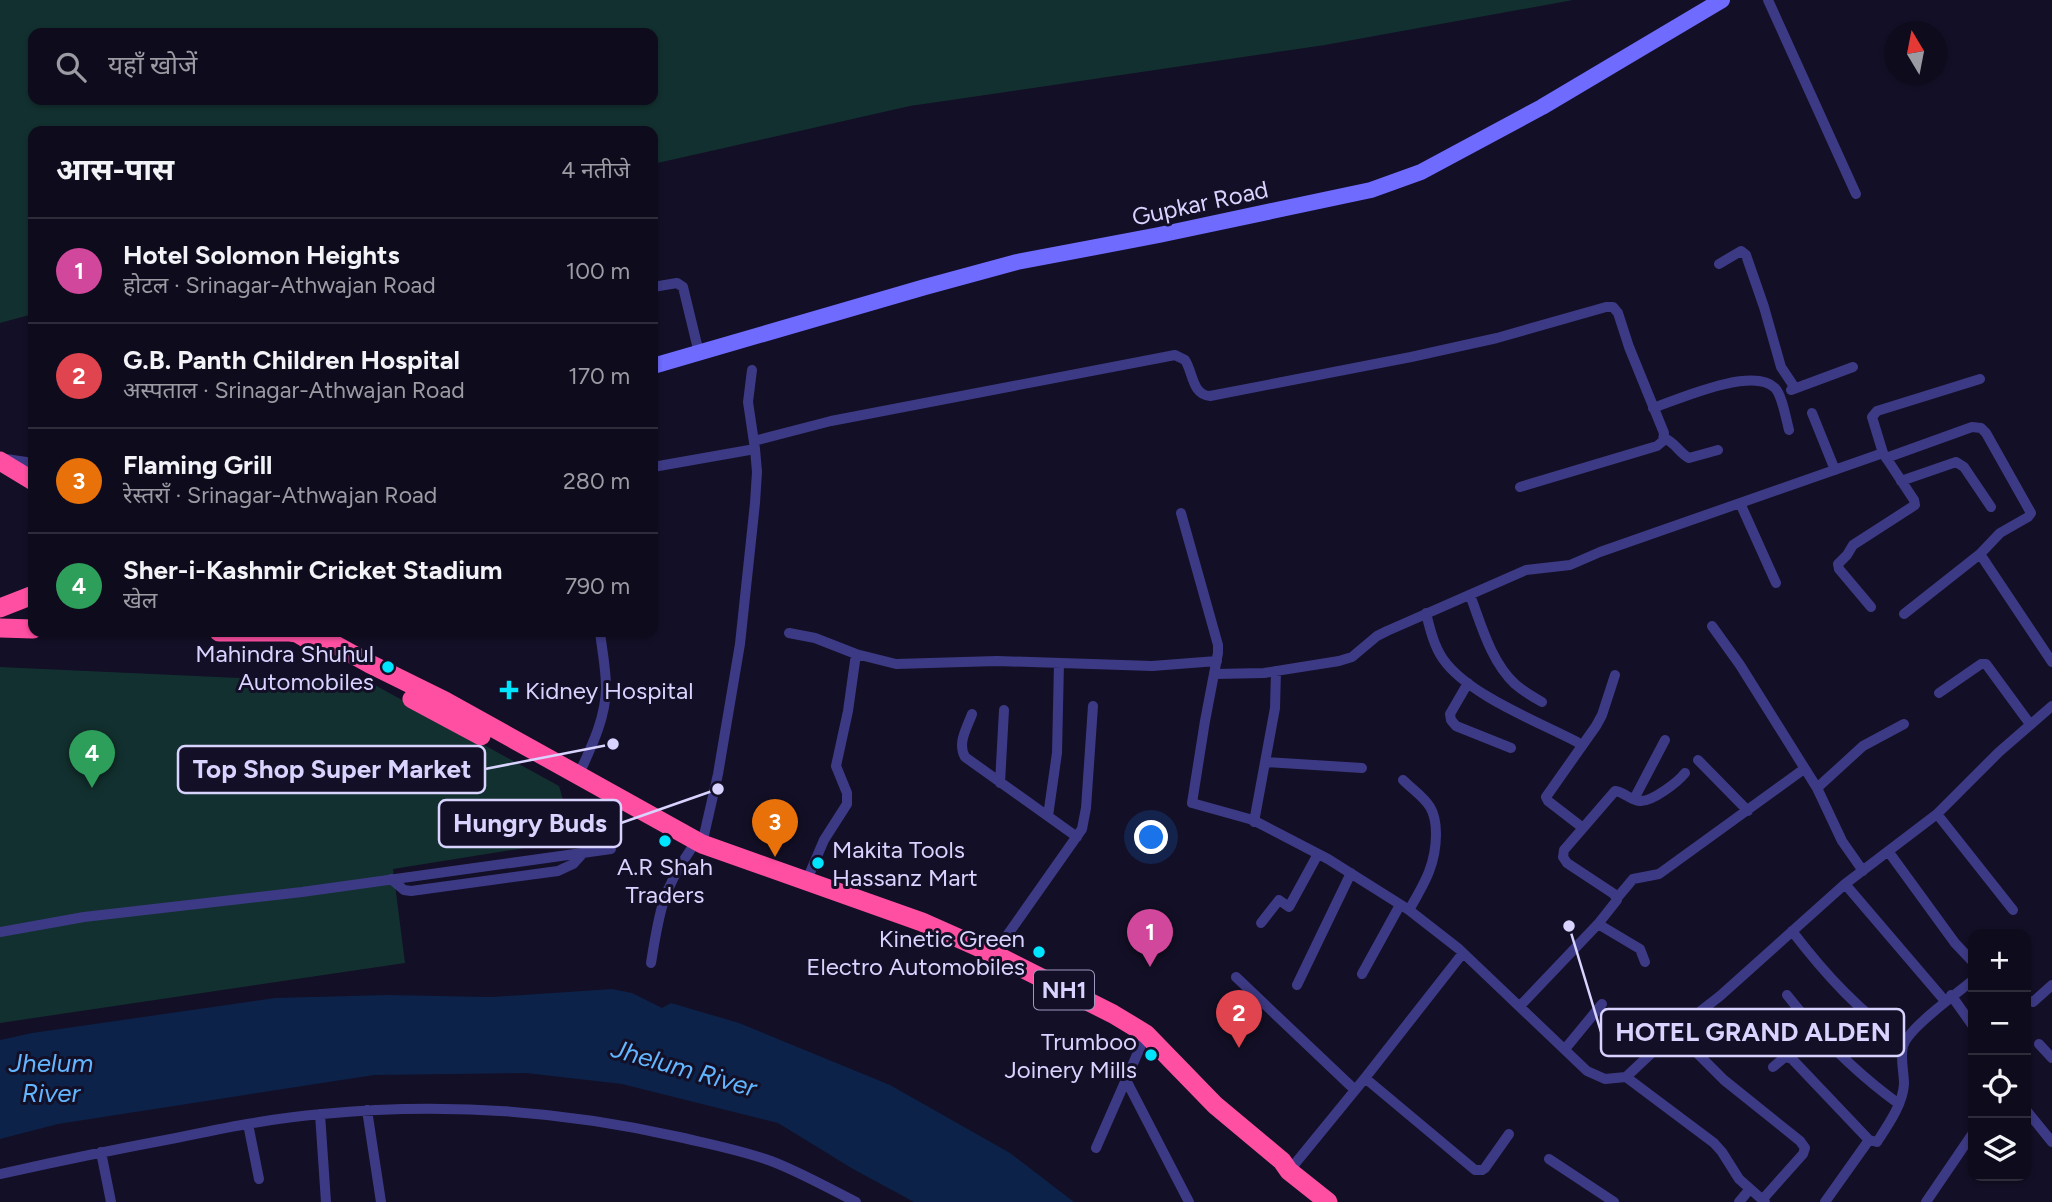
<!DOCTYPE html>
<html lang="hi">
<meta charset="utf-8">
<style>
body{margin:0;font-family:Figtree,"Noto Sans Devanagari",sans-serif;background:#1c1929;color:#f1f3f6}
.controls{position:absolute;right:21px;bottom:21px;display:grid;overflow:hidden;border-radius:14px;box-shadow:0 2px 5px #0004}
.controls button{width:63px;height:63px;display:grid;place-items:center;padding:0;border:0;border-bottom:2px solid #2e2b3b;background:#0e0b1c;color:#f1f3f6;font:35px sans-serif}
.compass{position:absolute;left:1884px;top:21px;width:63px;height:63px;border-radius:50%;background:#0e0b1c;box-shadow:0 2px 5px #0004;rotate:350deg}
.you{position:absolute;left:1152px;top:838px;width:24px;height:24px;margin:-18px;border:5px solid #fff;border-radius:50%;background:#1a73e8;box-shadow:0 0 0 10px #1a73e833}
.badge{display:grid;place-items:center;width:46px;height:46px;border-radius:50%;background:#00e5ff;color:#fff;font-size:23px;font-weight:700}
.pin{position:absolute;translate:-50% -58px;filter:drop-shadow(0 2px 4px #0008)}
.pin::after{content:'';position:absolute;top:37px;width:24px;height:21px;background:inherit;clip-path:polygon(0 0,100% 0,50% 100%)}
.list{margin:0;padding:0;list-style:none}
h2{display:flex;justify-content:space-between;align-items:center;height:91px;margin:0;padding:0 28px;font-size:30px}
h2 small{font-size:23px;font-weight:400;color:#9b9ba3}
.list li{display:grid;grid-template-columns:46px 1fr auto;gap:21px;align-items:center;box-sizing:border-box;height:105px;padding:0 28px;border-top:2px solid #2e2b3b}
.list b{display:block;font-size:26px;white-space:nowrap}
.list p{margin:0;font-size:23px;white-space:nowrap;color:#9b9ba3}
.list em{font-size:23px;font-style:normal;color:#9b9ba3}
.icon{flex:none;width:38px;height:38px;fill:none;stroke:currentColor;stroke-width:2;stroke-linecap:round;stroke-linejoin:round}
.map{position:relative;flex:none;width:2052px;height:1202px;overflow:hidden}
.search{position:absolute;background:#0e0b1c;box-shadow:0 2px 5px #0004;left:28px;top:28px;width:630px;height:77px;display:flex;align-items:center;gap:18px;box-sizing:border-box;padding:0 24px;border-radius:14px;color:#9b9ba3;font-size:26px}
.panel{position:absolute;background:#0e0b1c;box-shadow:0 2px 5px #0004;left:28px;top:126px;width:630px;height:511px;border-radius:14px}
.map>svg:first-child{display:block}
.green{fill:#12302f;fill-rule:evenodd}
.water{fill:#0c2248}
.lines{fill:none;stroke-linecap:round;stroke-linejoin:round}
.street{stroke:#3d3a85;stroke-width:10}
.secondary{stroke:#6f6bff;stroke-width:16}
.highway{stroke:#ff4fa3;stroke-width:19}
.poi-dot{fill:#00e5ff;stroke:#130f26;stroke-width:2.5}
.labels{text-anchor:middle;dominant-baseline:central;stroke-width:6;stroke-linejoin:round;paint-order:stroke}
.shield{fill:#130f26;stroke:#9e99be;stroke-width:2}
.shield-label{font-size:23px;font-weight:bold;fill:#d9d4ff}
.street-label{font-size:24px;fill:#d9d4ff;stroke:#130f26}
.poi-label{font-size:24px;fill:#d9d4ff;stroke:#130f26;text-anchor:end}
.water-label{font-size:26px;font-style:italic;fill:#62b6ff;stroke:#130f26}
.leader{fill:none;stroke:#d9d4ff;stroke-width:2.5}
.callout-dot{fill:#d9d4ff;stroke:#130f26;stroke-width:2.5}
.callout{fill:#130f26;stroke:#d9d4ff;stroke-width:2.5}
.callout-label{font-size:26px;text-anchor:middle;font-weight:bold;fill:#d9d4ff}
</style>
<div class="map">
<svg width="2052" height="1202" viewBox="0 0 2052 1202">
<rect width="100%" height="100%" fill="#130f26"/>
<path class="green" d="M 0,0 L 1573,0 L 1325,45 L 910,106 L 653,164 L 653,131 L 33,131 L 33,314 L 0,323 ZM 653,33 L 653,100 L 33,100 L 33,33 Z
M 0,667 L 373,684 L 559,786 L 575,840 L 393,869 L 405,963 L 0,1023 Z"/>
<path class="water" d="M 612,989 L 632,993 L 662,1008 L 671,1003 L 739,1023 L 890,1085 L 1010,1153 L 1074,1202 L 914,1202 L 853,1169 L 778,1123 L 622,1084 L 526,1073 L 374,1075 L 58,1124 L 0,1139 L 0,1040 L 32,1033 L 275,998 L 388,995 L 491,997 Z"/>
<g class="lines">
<path class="street" d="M 1768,0 L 1856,194
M 1719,264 L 1741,251 L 1746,255 L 1764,307 L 1781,367 L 1795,388
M 653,287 L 677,283 L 683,287 L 699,353
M 1791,390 L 1853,367
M 1653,408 C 1679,399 1753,366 1775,388 C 1782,395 1786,419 1789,430
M 1812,413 L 1835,470
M 1664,438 C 1675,442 1679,453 1689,458 L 1718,450
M 754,441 L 831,421 L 1175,355 L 1185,360 C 1193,372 1192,395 1210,396 L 1411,357 L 1497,338 L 1606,307 L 1613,307 L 1618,313 L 1629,347 L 1664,433 L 1663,441 L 1657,446 L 1520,487
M 1886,458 L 1972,427 L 1981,428 L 1986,433 L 2031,513 L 2028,517 L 2000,533 L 1980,554 L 2052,662
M 6,459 L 33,463
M 653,467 L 755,449
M 1901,481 L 1956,462 L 1964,467 L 1991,507
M 1740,503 L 1776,583
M 1181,513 L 1218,645 L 1218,653 L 1205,721 L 1192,803 L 1253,820 L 1328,859 L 1409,910 L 1459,949 L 1587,1071 L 1605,1079 L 1626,1077 L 1675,1031 L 1720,996 L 1845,884 L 1937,814 L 1999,752 L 2052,706
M 1470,595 C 1481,624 1491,662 1515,684 C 1523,691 1533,697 1542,702
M 1871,607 L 1839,569 L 1838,564 L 1847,555 L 1853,545 L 1915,505 L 1914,500 L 1883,453 L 1872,417 L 1877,411 L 1980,379
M 1426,613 C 1430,629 1434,646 1443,659 C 1468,695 1539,722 1577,742
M 1904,614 L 1980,554
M 1712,626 L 1740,665 L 1817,788 L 1842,841 L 1863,871
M 789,633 L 815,638 L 856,654 L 896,664 L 997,661 L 1152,666 L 1217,661
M 1215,674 L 1264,673 L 1339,661 L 1352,657 L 1377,636 L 1387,631 L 1526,570 L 1570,565 L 1600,552 L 1883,453
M 1468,683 L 1450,714 L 1451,720 L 1456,726 L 1511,748
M 1939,693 L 1981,664 L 1986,664 L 2030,724
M 972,714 C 967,728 957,743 965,757 L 1077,837
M 1698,760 L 1748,811
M 1265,762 L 1362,768
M 578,776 C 591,748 606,718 606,687 C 606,669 602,650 600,632
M 1403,780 C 1412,789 1424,797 1430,807 C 1435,815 1436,825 1436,834 C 1436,865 1424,884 1409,910
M 1000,783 L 1004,710
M 1817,788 L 1863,746 L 1904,724
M 1634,799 L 1665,740
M 1937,814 L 2013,910
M 1048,816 L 1057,753 L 1059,663
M 1254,822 L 1275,708 L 1276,671
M 1583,828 L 1548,801 L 1546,797 L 1596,726 L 1602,715 L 1615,675
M 702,844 L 718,774 L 740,644 L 755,503 L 757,472 L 755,449 L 748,402 L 752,370
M 1888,851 L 1955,943 L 1973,962
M 391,879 L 404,890 L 411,891 L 558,871 L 573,864 L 584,852
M 806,882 L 824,840 L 847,804 L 847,793 L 836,766 L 848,711 L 856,654
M 1845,884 L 1945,1001
M 1617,898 L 1633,879 L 1659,874 L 1804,769
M 1261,923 L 1279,900 L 1289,907 L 1318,854
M 1598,924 L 1640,949 L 1645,962
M 1792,931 C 1828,978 1857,1008 1904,1044
M 0,932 L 84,917 L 302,892 L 611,849
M 994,954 L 1082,829 L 1086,808 L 1093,706
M 651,963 C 659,913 662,891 691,849
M 1362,974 L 1400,905
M 1236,977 L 1355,1090
M 1297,985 L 1351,873
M 1787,995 C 1820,1037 1856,1073 1899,1104
M 1951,995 L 1973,1026
M 2026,1000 L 2033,1002 L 2052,985
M 1520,1006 L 1598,924 L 1617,900 L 1614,894 L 1567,863 L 1563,857 L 1564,850 L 1615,791 C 1625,792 1632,802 1641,801 C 1653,801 1678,782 1685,773
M 1675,1031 L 1724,1080 L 1800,1141 L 1805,1148 L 1803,1154 L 1762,1200
M 2039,1044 L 2052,1058
M 1565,1049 L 1602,1004
M 1773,1067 L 1785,1057 L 1792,1059 L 1869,1140
M 1626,1077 L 1714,1143 L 1722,1152 L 1739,1179 L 1765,1202
M 1365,1078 L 1475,1170 L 1482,1170 L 1485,1168 L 1509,1134
M 1126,1080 L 1189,1202
M 367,1110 L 381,1202
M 2026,1110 L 2052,1142
M 320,1114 L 326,1202
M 248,1124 L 259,1179
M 1096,1148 L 1146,1034
M 101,1152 L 111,1202
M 1549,1159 L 1614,1202
M 1289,1171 L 1365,1078 L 1463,953
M 0,1174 C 59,1161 117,1149 176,1138 C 224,1128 273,1118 322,1114 C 443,1102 560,1110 679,1137 C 709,1144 741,1150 771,1161 C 800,1172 828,1188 856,1202
M 1739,1202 L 1749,1190
M 1825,1202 L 1869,1140 L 1877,1142 C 1888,1125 1903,1104 1904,1084 C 1904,1072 1900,1058 1903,1046 C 1908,1028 1958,993 1973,980
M 1926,1202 L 1973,1133"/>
<path class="secondary" d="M 653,366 L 925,287 L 1017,262 L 1159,235 L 1371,190 L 1421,172 L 1542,107 L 1722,0"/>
<path class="highway" d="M 0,461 L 33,481
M 0,608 L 33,595
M 0,628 L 33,629
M 219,632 L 290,632 L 297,633 L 319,646
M 312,632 L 370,664 L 445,701 L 702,844 L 922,922 L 994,954 L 1113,1014 L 1146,1034 L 1215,1105 L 1282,1161 L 1289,1171 L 1328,1202
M 412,699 L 481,736"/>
</g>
<g class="poi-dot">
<circle cx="388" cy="667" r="7"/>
<path d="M505.5 679.5h7v7h7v7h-7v7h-7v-7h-7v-7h7z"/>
<circle cx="665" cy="841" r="7"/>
<circle cx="818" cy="863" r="7"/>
<circle cx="1039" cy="952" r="7"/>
<circle cx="1151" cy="1055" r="7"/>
</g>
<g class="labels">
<rect class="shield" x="1034" y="970.5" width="60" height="39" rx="5"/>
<g class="shield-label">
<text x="1064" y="990">NH1</text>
</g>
<g class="street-label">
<text transform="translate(1200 203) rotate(-12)">Gupkar Road</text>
</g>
<g class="poi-label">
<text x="374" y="653">Mahindra Shuhul<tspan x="374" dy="28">Automobiles</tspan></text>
<text x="525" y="690" text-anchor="start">Kidney Hospital</text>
<text x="832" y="849" text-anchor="start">Makita Tools<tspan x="832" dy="28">Hassanz Mart</tspan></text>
<text x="665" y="866" text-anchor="middle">A.R Shah<tspan x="665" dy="28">Traders</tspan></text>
<text x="1025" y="938">Kinetic Green<tspan x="1025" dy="28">Electro Automobiles</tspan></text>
<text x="1137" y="1041">Trumboo<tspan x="1137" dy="28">Joinery Mills</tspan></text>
</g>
<g class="water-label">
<text x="51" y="1063">Jhelum<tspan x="51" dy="30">River</tspan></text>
<text transform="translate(684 1068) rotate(16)">Jhelum River</text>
</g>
</g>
<path class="leader" d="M613 744L485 769M718 789L621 823M1569 926L1601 1032"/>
<g class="callout-dot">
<circle cx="613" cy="744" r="7"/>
<circle cx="718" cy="789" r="7"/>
<circle cx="1569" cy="926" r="7"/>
</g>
<g class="callout">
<rect x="178" y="746" width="307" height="47" rx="7"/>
<rect x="439" y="800" width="182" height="47" rx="7"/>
<rect x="1601" y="1009" width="303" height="47" rx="7"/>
</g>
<g class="callout-label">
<text x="332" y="778">Top Shop Super Market</text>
<text x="530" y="832">Hungry Buds</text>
<text x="1753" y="1041">HOTEL GRAND ALDEN</text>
</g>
</svg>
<div class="controls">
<button>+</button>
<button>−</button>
<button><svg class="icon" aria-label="locate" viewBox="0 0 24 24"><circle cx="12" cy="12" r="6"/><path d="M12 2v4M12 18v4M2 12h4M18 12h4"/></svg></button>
<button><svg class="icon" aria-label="layers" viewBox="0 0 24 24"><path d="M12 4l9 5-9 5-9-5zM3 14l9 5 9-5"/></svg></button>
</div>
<svg class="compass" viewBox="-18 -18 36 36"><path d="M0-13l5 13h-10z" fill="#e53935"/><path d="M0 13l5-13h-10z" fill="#9b9ba3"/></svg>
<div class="you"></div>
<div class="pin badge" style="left:1150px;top:967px;background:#d1479c">1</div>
<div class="pin badge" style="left:1239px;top:1048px;background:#e0444e">2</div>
<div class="pin badge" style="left:775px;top:857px;background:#e8710a">3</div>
<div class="pin badge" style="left:92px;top:788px;background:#2e9e5b">4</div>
<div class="search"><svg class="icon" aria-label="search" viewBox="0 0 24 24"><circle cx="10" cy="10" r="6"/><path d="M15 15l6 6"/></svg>यहाँ खोजें</div>
<section class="panel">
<h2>आस-पास<small>4 नतीजे</small></h2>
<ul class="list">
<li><span class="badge" style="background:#d1479c">1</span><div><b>Hotel Solomon Heights</b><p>होटल · Srinagar-Athwajan Road</p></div><em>100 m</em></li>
<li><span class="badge" style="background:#e0444e">2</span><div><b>G.B. Panth Children Hospital</b><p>अस्पताल · Srinagar-Athwajan Road</p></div><em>170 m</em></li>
<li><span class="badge" style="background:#e8710a">3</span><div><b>Flaming Grill</b><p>रेस्तराँ · Srinagar-Athwajan Road</p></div><em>280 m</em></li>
<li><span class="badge" style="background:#2e9e5b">4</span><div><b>Sher-i-Kashmir Cricket Stadium</b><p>खेल</p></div><em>790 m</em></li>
</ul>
</section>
</div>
